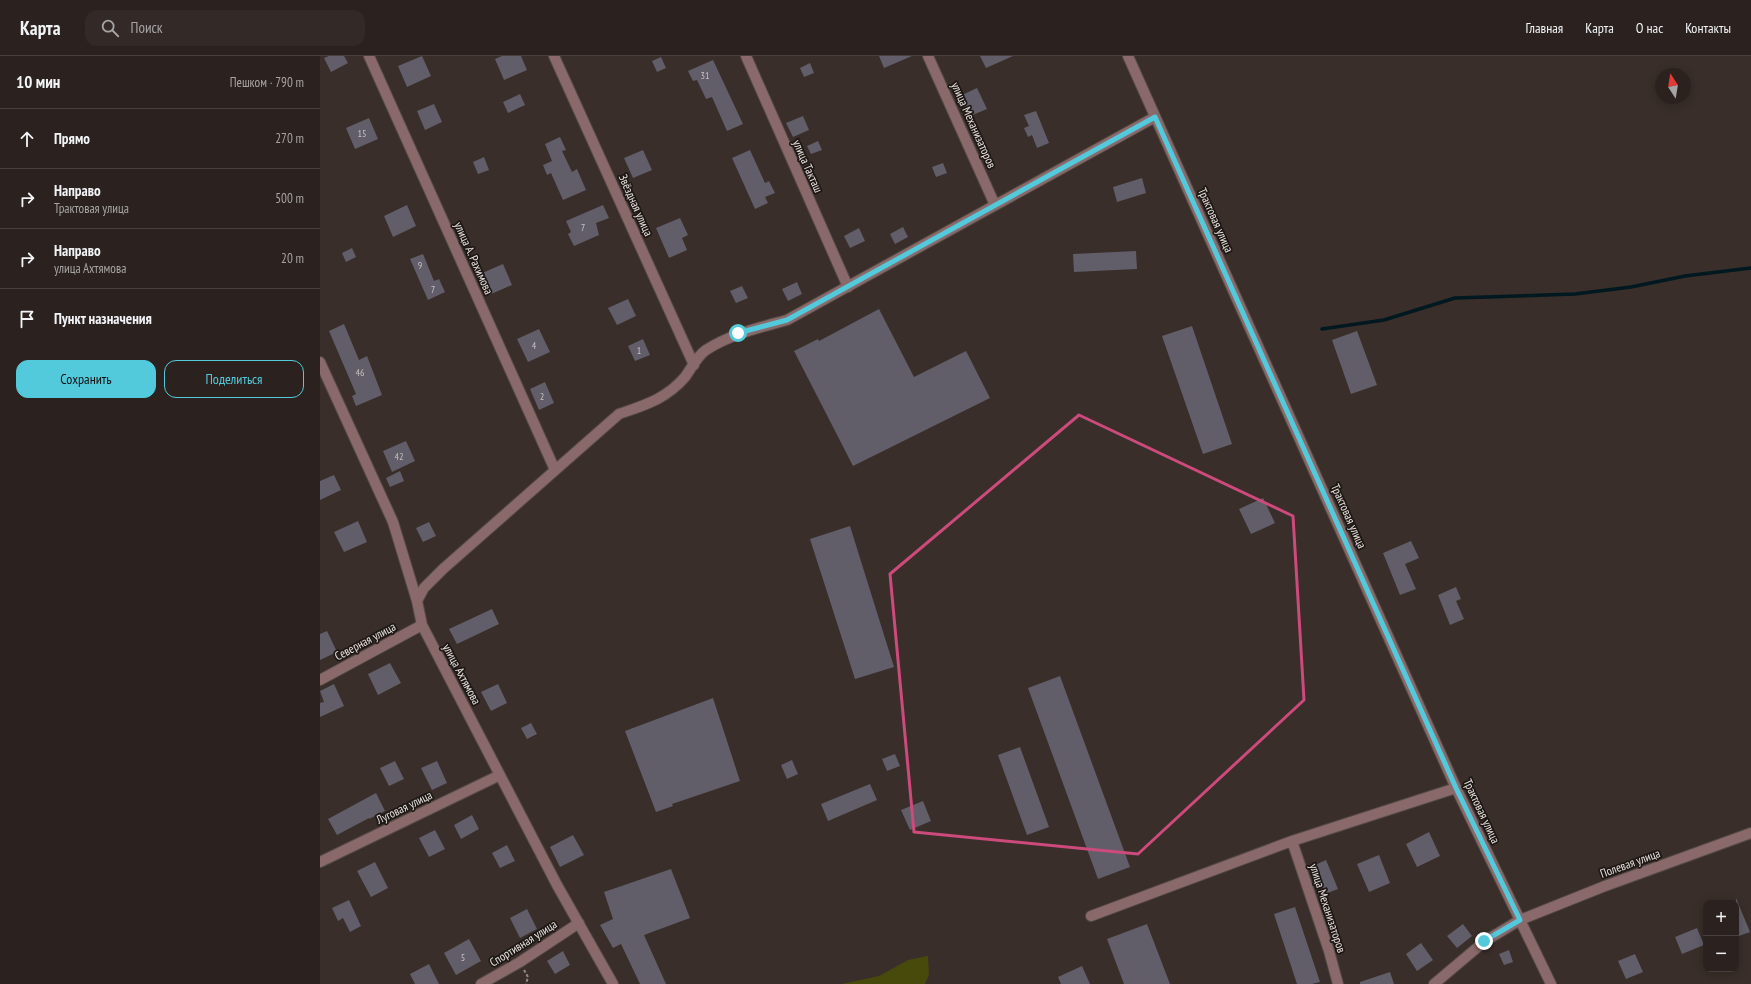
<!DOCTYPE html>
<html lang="ru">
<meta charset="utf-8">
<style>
body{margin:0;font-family:"PT Sans Narrow",sans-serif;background:#332a28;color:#f1f3f6}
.controls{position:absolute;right:12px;bottom:12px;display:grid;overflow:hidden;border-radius:8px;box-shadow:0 2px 10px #0003}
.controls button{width:36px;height:36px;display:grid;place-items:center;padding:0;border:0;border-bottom:1px solid #473f3d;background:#2b221f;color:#f1f3f6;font:20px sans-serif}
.compass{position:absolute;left:1335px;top:12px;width:36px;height:36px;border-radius:50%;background:#2b221f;box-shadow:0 2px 10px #0003;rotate:348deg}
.stop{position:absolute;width:12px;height:12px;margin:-9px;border:3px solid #53cadc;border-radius:50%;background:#fff}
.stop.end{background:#53cadc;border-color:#fff;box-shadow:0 1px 4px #0008}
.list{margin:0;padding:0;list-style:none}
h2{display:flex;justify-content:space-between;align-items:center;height:52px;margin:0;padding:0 16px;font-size:17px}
h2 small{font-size:13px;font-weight:400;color:#a6a4a4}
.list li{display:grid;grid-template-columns:26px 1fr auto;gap:12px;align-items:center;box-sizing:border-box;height:60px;padding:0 16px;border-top:1px solid #473f3d}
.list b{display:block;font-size:15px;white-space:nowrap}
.list p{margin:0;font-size:13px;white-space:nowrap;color:#a6a4a4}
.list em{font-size:13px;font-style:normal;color:#a6a4a4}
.actions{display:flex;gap:8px;padding:12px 16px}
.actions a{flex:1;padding:9px 0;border:1px solid #53cadc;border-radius:12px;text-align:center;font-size:14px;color:#53cadc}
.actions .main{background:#53cadc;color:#111}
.icon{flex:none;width:22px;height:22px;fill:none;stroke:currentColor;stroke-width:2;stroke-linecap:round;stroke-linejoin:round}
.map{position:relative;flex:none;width:1431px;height:928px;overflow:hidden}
header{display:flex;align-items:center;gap:24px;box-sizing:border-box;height:56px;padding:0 20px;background:#2b221f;border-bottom:1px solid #473f3d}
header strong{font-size:19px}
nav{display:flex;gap:22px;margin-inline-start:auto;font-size:14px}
.search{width:280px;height:36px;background:#332a28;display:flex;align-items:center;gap:10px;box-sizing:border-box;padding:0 14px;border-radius:12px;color:#a6a4a4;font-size:15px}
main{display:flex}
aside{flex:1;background:#2b221f}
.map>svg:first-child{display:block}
.green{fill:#474a0a}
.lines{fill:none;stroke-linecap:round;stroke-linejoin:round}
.stream{stroke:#001920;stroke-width:3.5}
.building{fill:#615e69}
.minor-casing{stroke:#554b46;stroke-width:12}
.path{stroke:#938a86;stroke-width:2;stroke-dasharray:3 2;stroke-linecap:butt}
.minor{stroke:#8a696a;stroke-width:10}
.route{stroke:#53cadc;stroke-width:5}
.marked{fill:none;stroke:#cc4a7c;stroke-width:3;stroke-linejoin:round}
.labels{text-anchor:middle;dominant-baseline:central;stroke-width:3.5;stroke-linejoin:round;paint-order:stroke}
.number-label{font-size:10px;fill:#c7c1c2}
.street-label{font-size:12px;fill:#e9e2df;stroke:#1d1815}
</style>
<header>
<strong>Карта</strong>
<div class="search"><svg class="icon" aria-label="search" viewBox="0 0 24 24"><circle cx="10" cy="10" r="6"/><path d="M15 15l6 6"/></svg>Поиск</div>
<nav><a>Главная</a><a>Карта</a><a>О нас</a><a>Контакты</a></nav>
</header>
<main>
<aside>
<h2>10 мин<small>Пешком · 790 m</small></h2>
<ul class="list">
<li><svg class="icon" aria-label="ahead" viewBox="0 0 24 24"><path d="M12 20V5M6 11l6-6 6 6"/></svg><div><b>Прямо</b></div><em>270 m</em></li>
<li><svg class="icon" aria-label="right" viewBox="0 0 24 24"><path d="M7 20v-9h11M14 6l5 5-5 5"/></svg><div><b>Направо</b><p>Трактовая улица</p></div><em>500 m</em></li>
<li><svg class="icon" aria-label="right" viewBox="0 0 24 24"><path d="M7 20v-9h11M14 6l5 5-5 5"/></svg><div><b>Направо</b><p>улица Ахтямова</p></div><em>20 m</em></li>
<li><svg class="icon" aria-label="arrive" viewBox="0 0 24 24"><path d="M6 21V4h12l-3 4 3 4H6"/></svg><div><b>Пункт назначения</b></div></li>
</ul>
<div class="actions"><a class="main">Сохранить</a><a>Поделиться</a></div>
</aside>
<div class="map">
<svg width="1431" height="928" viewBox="0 0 1431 928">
<rect width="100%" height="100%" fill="#392e29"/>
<path class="green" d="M 608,900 L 609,919 L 605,928 L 522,928 L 559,920 L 588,904 Z"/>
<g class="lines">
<path class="stream" d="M 1002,273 L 1064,264 L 1135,242 L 1255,238 L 1311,231 L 1365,220 L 1431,212"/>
</g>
<path class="building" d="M 9,0 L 24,0 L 28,7 L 11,16 L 4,2 Z
M 102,0 L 111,20 L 87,31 L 78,10 Z
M 182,0 L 201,0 L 207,14 L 184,24 L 175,3 Z
M 559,0 L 592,0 L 564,12 Z
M 660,0 L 693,0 L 666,12 Z
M 341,1 L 346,12 L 337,16 L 332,5 Z
M 393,4 L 423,68 L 407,75 L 392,41 L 386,43 L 377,24 L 373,25 L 368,15 Z
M 490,7 L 494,17 L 484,21 L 480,12 Z
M 657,32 L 667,53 L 650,60 L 640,40 Z
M 200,38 L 205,49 L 188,57 L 183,46 Z
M 114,48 L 122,66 L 105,74 L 97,55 Z
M 716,55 L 729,87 L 717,92 L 712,79 L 708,81 L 704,72 L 709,70 L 704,59 Z
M 483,60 L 489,74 L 473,81 L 466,67 Z
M 49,62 L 58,83 L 35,93 L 26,72 Z
M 240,81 L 246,94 L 242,95 L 252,116 L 257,113 L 266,134 L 243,144 L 231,117 L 227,119 L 223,109 L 232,105 L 225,88 Z
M 498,85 L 502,94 L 491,98 L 487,90 Z
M 323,94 L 332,114 L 313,122 L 304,102 Z
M 430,94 L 445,127 L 449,125 L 455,137 L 445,141 L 448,147 L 435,153 L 412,102 Z
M 164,101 L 169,114 L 158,118 L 153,106 Z
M 623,107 L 627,117 L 616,121 L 612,111 Z
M 822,122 L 826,137 L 797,146 L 793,131 Z
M 87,149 L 96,170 L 73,181 L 64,160 Z
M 283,149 L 289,162 L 276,167 L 279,179 L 254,190 L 248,178 L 251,176 L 246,165 Z
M 360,162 L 368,179 L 362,182 L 367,194 L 349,202 L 336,172 Z
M 583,171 L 588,181 L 575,188 L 570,178 Z
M 539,172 L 545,185 L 530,192 L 524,180 Z
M 32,192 L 36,201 L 26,206 L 22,197 Z
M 816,195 L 817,213 L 754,216 L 753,198 Z
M 103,198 L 114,225 L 119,223 L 125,236 L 108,244 L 90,203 Z
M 183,208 L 192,229 L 169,239 L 160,218 Z
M 477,226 L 482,238 L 468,245 L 462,233 Z
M 422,230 L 428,242 L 416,247 L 410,235 Z
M 308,243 L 316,260 L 297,269 L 288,252 Z
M 559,253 L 594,321 L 646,295 L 670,342 L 533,410 L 474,295 L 498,283 L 499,285 Z
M 24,268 L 39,304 L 47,300 L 62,339 L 36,350 L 32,340 L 36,338 L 9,275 Z
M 872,270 L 912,388 L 883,398 L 842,280 Z
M 219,273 L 230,296 L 208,306 L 197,283 Z
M 1037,275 L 1057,329 L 1031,338 L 1012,284 Z
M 323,283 L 330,299 L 315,305 L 308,290 Z
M 225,326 L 234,347 L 219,354 L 210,333 Z
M 86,385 L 95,405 L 72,416 L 63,395 Z
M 80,415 L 84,425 L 70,431 L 66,422 Z
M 14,419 L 21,434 L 0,444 L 0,425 Z
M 943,442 L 955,467 L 931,478 L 919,453 Z
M 38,465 L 47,486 L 24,496 L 14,476 Z
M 109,466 L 116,480 L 103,486 L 96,472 Z
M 530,470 L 574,611 L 535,623 L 490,483 Z
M 1091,485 L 1099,502 L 1085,508 L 1096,533 L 1080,539 L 1063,497 Z
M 1136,531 L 1141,543 L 1136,545 L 1144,563 L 1130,569 L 1118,539 Z
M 172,553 L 179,568 L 137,588 L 129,573 Z
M 7,575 L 17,596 L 0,604 L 0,578 Z
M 70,607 L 81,627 L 58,639 L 48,618 Z
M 740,620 L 810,811 L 778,823 L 708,632 Z
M 14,628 L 24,650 L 0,661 L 0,647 L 4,646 L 0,635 Z
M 178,628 L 187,647 L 171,655 L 161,636 Z
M 393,642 L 420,725 L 352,748 L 353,750 L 336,756 L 305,675 Z
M 211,667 L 217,678 L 207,683 L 201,672 Z
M 700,691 L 729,771 L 707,779 L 678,699 Z
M 575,698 L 580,710 L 567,715 L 562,703 Z
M 472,704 L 478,718 L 467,723 L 461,709 Z
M 75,705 L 84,723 L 69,730 L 60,712 Z
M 117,705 L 127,727 L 112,734 L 101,712 Z
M 550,728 L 557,744 L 508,765 L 501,748 Z
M 56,737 L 65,755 L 49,763 L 49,762 L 17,779 L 8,763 Z
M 603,745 L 611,765 L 590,774 L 581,754 Z
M 152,759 L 159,773 L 141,783 L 134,769 Z
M 115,774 L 125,793 L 109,801 L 99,782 Z
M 1109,776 L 1120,800 L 1097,811 L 1086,788 Z
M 253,779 L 264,799 L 240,811 L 230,791 Z
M 187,789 L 195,805 L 180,812 L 172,797 Z
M 1059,799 L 1070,827 L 1049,836 L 1037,808 Z
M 1006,804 L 1018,833 L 1005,838 L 993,810 Z
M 55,806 L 68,832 L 51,841 L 37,815 Z
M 351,813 L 370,862 L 324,879 L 346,928 L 320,928 L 301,888 L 293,892 L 280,869 L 293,863 L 284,836 Z
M 1416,842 L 1430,876 L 1416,881 Z
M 29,844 L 41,870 L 30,876 L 23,862 L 18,865 L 12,852 Z
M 975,851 L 1000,926 L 992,928 L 977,928 L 954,858 Z
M 207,853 L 217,873 L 200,882 L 190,862 Z
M 827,868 L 850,928 L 804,928 L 787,883 Z
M 1143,868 L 1152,880 L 1137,892 L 1127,880 Z
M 1377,872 L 1384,889 L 1362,898 L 1355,881 Z
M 149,883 L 161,905 L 136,919 L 124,897 Z
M 1101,887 L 1113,904 L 1097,915 L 1086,898 Z
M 1189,894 L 1193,906 L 1184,909 L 1179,898 Z
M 243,895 L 250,909 L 235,918 L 227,905 Z
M 1315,898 L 1323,916 L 1306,923 L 1298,905 Z
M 109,908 L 119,928 L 95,928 L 90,918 Z
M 762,910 L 770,928 L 741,928 L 738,921 Z
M 1070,916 L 1074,928 L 1040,928 L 1040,926 Z"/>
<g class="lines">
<defs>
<path id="minor" d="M 49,0 L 235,414
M 234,0 L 374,309
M 426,0 L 528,231
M 608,0 L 675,149
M 808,0 L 1136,732 L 1231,928
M 0,306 L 73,466 L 97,545 L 102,569 L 237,829 L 293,928
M 97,545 L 104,532 L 123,513 L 299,358 C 325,349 346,343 365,321 C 371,313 377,300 386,294 C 411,278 438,272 467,264 L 835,61
M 0,624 L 102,569
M 972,785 L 1009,895 L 1018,928
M 0,806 L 180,719
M 771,860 L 972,785 L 1136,732
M 161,928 L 200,906 L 259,867
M 1114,928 L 1165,885 L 1200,864 L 1285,830 L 1431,777"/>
</defs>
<use href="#minor" class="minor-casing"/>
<path class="path" d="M 204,914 L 208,921 L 206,928"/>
<use href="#minor" class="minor"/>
</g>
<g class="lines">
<path class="route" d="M 418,277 L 467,264 L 835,61 L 1136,732 L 1200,864 L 1164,885"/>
</g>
<path class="marked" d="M 759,359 L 973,460 L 984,644 L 818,798 L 594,776 L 570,518 Z"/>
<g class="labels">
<g class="number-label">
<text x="385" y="19">31</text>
<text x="42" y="77">15</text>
<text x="263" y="171">7</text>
<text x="100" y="209">9</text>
<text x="113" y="233">7</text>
<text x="214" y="289">4</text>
<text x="319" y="294">1</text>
<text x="40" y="316">46</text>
<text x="222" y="340">2</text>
<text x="79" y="400">42</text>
<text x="143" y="901">5</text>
</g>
<g class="street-label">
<text transform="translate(654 69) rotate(66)">улица Механизаторов</text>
<text transform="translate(488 110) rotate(66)">улица Такташ</text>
<text transform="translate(316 149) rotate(66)">Звёздная улица</text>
<text transform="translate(896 164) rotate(66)">Трактовая улица</text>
<text transform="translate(154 202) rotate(66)">улица А. Рахимова</text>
<text transform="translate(1029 460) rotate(66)">Трактовая улица</text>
<text transform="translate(45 585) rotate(-28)">Северная улица</text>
<text transform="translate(142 618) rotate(62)">улица Ахтямова</text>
<text transform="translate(84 751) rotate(-26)">Луговая улица</text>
<text transform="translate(1162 755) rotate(65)">Трактовая улица</text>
<text transform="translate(1310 807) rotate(-20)">Полевая улица</text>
<text transform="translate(1008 852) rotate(72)">улица Механизаторов</text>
<text transform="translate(203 887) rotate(-32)">Спортивная улица</text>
</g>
</g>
</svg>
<div class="controls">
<button>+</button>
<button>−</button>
</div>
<svg class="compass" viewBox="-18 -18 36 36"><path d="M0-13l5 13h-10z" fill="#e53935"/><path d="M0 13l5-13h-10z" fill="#a6a4a4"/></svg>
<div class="stop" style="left:418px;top:277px"></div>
<div class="stop end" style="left:1164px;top:885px"></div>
</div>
</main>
